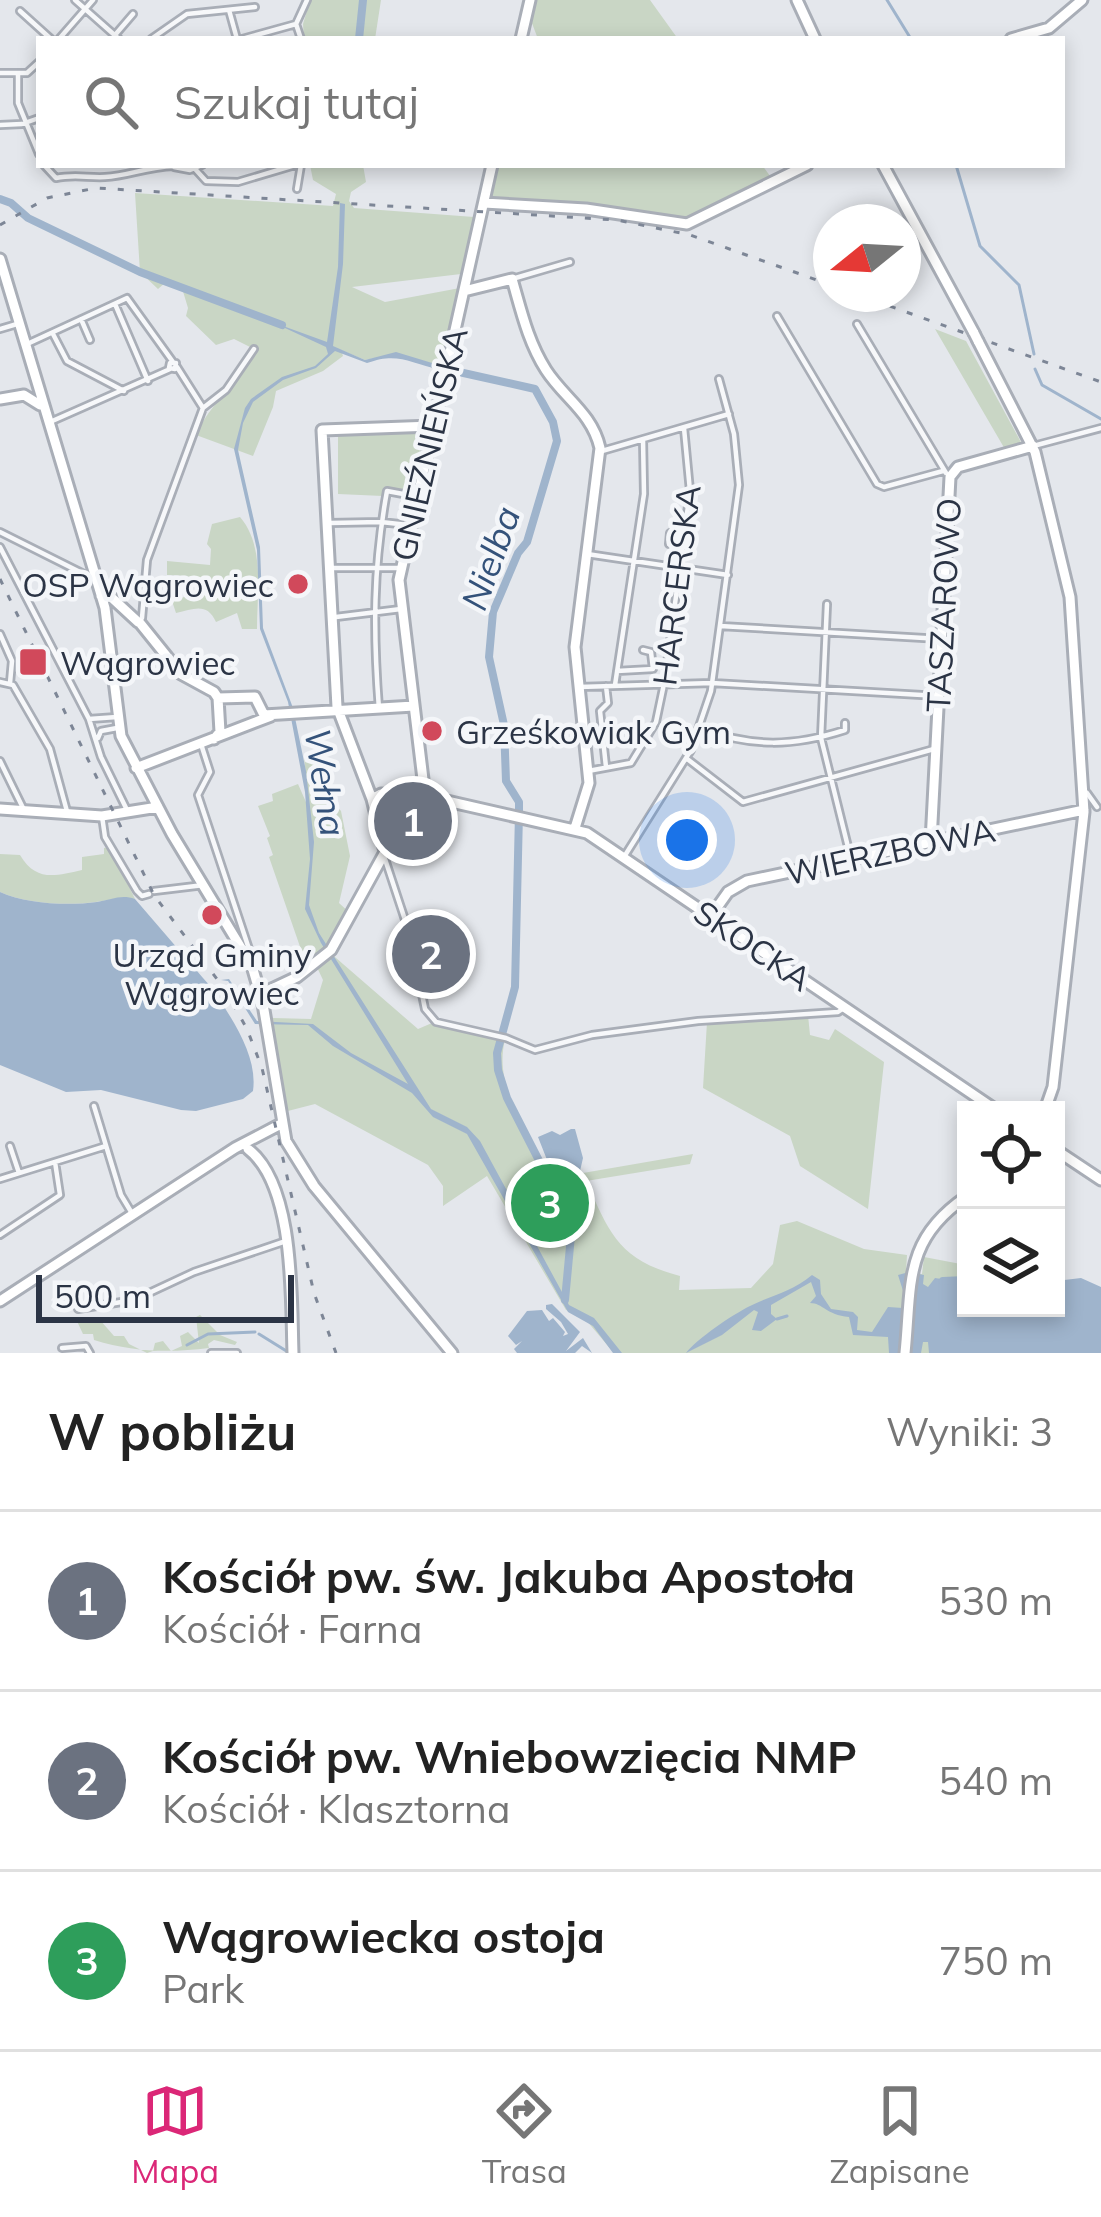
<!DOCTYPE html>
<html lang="pl">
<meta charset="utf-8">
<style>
body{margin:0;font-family:Mulish,sans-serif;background:#f2f2f2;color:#222}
.controls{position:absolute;right:36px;bottom:36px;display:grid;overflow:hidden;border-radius:0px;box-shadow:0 6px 18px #0003}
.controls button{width:108px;height:108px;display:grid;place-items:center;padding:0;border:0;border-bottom:3px solid #e0e0e0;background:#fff;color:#222;font:60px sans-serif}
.compass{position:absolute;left:813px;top:204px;width:108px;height:108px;border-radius:50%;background:#fff;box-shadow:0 6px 18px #0003;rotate:252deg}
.scale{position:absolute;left:36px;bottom:30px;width:258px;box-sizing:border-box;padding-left:12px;border:6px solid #2b3445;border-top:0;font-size:33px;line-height:42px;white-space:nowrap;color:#2b3445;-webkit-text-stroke:9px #f4f6f9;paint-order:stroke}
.you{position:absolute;left:687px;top:840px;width:42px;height:42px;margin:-30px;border:9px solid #fff;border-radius:50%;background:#1a73e8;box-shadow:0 0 0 18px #1a73e833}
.badge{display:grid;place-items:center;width:78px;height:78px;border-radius:50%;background:#db2777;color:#fff;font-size:39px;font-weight:700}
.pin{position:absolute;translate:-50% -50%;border:6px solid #fff;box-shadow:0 3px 12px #0006}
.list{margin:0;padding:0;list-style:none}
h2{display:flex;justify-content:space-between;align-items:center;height:156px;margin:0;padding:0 48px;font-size:51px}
h2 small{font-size:39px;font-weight:400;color:#767676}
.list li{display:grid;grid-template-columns:78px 1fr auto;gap:36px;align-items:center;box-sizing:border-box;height:180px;padding:0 48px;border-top:3px solid #e0e0e0}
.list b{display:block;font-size:45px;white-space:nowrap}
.list p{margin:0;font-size:39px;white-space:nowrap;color:#767676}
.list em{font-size:39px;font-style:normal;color:#767676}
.icon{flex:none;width:66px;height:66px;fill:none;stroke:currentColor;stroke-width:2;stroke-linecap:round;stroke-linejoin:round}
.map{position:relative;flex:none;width:1101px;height:1353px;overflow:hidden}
.search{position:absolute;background:#fff;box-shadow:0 6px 18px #0003;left:36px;right:36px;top:36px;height:132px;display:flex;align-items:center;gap:30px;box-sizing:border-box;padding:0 42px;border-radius:0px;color:#767676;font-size:45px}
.sheet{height:696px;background:#fff}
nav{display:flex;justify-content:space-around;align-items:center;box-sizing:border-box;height:168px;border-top:3px solid #e0e0e0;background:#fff;font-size:33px;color:#767676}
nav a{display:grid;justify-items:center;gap:6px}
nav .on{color:#db2777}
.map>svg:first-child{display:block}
.green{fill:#c9d6c5}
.water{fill:#9fb4cc}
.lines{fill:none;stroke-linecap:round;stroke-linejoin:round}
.stream{stroke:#9fb4cc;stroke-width:3}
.river{stroke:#9fb4cc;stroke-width:8}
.street-casing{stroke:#a9aeb7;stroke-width:10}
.secondary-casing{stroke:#a9aeb7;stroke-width:15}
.street{stroke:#f7f8fa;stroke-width:4.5}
.secondary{stroke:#fff;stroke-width:9}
.rail{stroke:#7d8696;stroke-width:3;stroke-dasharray:6 12;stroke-linecap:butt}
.secondary-bridge-casing{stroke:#a9aeb7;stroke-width:15;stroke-linecap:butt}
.secondary-bridge{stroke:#fff;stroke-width:9}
.poi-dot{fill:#d1495b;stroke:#f4f6f9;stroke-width:4.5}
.labels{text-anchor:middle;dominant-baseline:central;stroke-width:9;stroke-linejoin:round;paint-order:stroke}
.street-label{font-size:33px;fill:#2b3445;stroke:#f4f6f9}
.poi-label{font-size:33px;fill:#2b3445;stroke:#f4f6f9;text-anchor:start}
.water-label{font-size:36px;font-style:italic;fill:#34527a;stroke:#f4f6f9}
</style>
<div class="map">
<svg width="1101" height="1353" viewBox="0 0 1101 1353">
<rect width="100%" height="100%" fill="#e4e7ec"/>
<path class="green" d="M 310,0 L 381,0 L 375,39 L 304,39 L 303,24 Z
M 534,0 L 650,0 L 678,39 L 538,39 L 530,18 Z
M 310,165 L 363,165 L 366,182 L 351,192 L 349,201 L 354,208 L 474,217 L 461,274 L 352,287 L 385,302 L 460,288 L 442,366 C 403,359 406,351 365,360 L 341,350 L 343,356 L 323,371 L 276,391 L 273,407 L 253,456 L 196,435 C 210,403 239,383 254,349 L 234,339 L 216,345 L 186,316 L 188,308 L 182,288 L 166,282 L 158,289 L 140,272 L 135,193 L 333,206 L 336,194 L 313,180 Z
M 497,165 L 762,165 L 773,180 L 695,219 L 666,220 L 608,208 L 493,200 L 490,197 Z
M 935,329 L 966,341 L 1023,446 L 1006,451 Z
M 427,428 L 414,493 L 386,488 L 383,496 L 338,494 L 338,430 Z
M 240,517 C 265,546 257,592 257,629 L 242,629 L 237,613 L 216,622 C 207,602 194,609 176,613 L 172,601 L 199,592 L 188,576 L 167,575 L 167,561 L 210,565 L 211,549 L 207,544 L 212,524 Z
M 313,752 L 320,788 L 341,811 L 350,856 L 339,903 L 351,914 L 328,951 L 418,1029 L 432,1023 L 505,1040 C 492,1089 533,1141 554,1185 L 578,1181 L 583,1173 L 693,1154 L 690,1164 L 586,1181 C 610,1234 619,1260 680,1276 L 679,1290 L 751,1288 L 773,1264 L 780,1225 L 797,1221 L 864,1249 L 907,1255 L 906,1272 L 922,1274 L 924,1257 L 966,1265 L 966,1308 L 1024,1353 L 614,1353 L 586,1320 L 566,1310 L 487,1176 L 443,1206 L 443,1186 L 428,1165 L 315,1104 L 284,1112 L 273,1018 L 311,1019 L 323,980 L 314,961 L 306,964 L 269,857 L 273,855 L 267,838 L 270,836 L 258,806 L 273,801 L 272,794 L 298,784 L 309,809 L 304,756 Z
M 110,847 L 135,899 C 121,897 111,900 96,902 C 67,906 27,904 0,892 L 0,854 L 20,855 C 36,882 55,876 82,870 L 82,857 L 104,854 L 104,848 Z
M 808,1015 L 810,1035 L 829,1040 L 835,1029 L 884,1062 L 868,1209 L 800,1166 L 790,1136 L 703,1088 L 707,1022 Z
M 200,1315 L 220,1335 L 237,1342 L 235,1345 L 214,1340 L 208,1344 L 209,1348 C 169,1353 133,1352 94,1340 L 93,1334 L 83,1334 L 75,1317 L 100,1320 L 114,1336 L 124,1336 L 129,1344 L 147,1353 L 153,1351 L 155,1343 L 163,1341 L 171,1351 L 182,1346 L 180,1336 L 188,1332 L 199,1343 L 196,1317 Z"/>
<path class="water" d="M 340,203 L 345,204 L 343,264 L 333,346 L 365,360 L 396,352 L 442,366 L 441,370 C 408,362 397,352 367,363 L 335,351 L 316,368 L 283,380 L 253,402 L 243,423 L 238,450 L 260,547 L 263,628 L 293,708 L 306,771 L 314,842 L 309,905 L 319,933 L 431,1109 L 467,1127 L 480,1141 L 569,1305 L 594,1318 L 622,1353 L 613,1353 L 593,1326 L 568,1312 L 467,1134 L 433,1117 L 412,1093 L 333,1046 L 308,1025 L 255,1024 L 228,981 L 221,980 L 229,979 L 257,1021 L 313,1024 L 351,1053 L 408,1084 L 321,943 L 305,909 L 310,859 L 305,792 L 288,702 L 260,629 L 257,550 L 234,449 L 245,408 L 251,399 L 282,377 L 315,366 L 328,354 L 326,347 L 272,322 L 327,342 L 338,267 Z
M 0,892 C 27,904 67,906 97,902 C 111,900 121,894 135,899 L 203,978 L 211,987 L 217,986 L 214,991 C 232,1019 258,1056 253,1091 L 243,1099 L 196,1111 L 181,1110 L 101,1090 L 66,1092 L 0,1065 Z
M 571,1129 L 575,1129 L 583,1158 L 580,1171 L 551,1170 L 538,1137 L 552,1131 L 560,1135 Z
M 909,1272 L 924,1275 L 923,1284 L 928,1287 L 935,1278 L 966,1283 L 966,1308 L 1056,1308 L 1056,1281 L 1081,1278 L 1101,1287 L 1101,1353 L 929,1353 L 928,1342 L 923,1342 L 921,1353 L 889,1353 L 888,1337 L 853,1335 L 849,1317 C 826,1315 823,1303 810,1303 L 816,1296 L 811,1282 L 771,1305 L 771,1314 L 777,1319 L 761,1331 L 752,1330 L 758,1312 L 754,1310 L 722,1335 L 686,1353 C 698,1338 732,1315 750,1306 C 772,1295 792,1292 812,1275 L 820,1280 L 821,1294 L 831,1309 L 853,1312 L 858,1317 L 857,1330 L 872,1332 L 888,1307 L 903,1308 L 905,1297 L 898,1275 Z
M 552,1304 L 580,1332 L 566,1351 L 583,1338 L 592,1353 L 582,1346 L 575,1353 L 517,1353 L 514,1349 L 522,1341 L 516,1345 L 508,1336 L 527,1311 L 542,1310 L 549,1321 L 553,1318 L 565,1332 L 563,1336 L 568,1334 L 561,1322 L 546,1309 L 546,1305 Z"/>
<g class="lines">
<path class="stream" d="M 887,0 L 911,39
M 956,165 L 980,246 L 1019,285 L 1034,354
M 1035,369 L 1042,385 L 1101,419
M 777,1319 L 787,1316
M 259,1334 L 288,1352
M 187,1345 L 208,1334 L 255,1332"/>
<path class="river" d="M 359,39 L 363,0
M 0,199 L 11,203 L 28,218 L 140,272 L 282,325
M 441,368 L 535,389 L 553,422 L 557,441 L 527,542 L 518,553 L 493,612 L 489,657 L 504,725 L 506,781 L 519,802 L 519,813 L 515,987 L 497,1053 L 498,1070 L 507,1098 L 572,1225 L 565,1300
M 943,1281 L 966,1280"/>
<defs>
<path id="street" d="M 75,0 L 119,39
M 229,10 L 237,39
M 20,11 L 51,39
M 115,35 L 133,14
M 59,39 L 93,0
M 151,39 L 187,14 L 255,7
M 242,39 L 296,24
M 301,39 L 296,24 L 307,0
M 0,73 L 27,73 L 39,62
M 18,73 L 18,103 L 39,154
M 0,125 L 22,124 L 39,118
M 44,165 L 56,178 C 75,174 88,178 105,177 C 129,176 145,167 174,166
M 174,167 L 190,170 L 202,165
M 196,170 L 206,181 L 238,182 L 295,165
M 297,189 L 301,165
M 512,279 L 570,262
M 115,304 L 148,381
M 777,316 L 877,484 L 884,487 L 943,471
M 81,319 L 90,340
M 857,324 L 946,473
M 0,329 L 17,324
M 53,334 L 67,361 L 124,391
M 25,345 L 127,298 L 173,362
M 170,363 L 176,363 L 175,369 L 169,368 Z
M 177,367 L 203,408
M 50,422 L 170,369
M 1037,445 L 1101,428
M 602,451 L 729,414
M 330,523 L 381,522 L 408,525
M 0,532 L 86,575
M 669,544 L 670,533 L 683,535
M 0,547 L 89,719 L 101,757 L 127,810
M 587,554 L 728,575
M 332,568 L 399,568
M 827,604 L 821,738 L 851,859
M 336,617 L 401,609
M 142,618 L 147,560 L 203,408 L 226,390 L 254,349
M 720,626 L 941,639
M 0,634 L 12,661 L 10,683
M 617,671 L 653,669 L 651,652 L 643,650
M 0,682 L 13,685 L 50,749 L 68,815
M 615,685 L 644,494 L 643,439
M 606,686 L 608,703 L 600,711 L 606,767
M 579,687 L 712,683 L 939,696
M 379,709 C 373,631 373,568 387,491 L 414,496
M 89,719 L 117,717
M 701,729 C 753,747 792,747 845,730 L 845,723
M 98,738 L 101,731 L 117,728
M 201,744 L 210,772 L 198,795 L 252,958
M 686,758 L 743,802 L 934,749
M 0,761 L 24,810
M 588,771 L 631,763 L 656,722 L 665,679 L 690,491 L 684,428
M 1087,793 L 1097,807
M 102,816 L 105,837 L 137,891 L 142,896 L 149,894
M 384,856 L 410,935 L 425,1009 L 436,1022 L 506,1038 L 535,1050 L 592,1035 L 698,1021 L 838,1012 L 844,1008
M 624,857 L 691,750 L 711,691 L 739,485 L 734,434 L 719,379
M 154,891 L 204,885
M 94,1106 L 121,1195 L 133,1215
M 10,1146 L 19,1173
M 0,1179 L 106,1146
M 0,1235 L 60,1195 L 55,1162
M 78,1309 L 134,1300 L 194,1272 L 286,1241
M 62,1348 L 86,1346 L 90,1353
M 211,1353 L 237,1353"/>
<path id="secondary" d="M 797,0 L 815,39
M 521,39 L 530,0
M 1011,39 L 1049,28 L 1082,0
M 883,165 L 974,333
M 484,203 L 586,209 L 687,224 L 807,165
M 0,259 L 105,608 L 121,736 L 172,834 L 252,966 L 263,1004 L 286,1141 L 314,1186 L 452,1353
M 464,291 L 512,279 C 521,310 528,342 546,370 C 564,398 592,413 600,448 L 575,647 L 589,783 L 575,828
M 978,341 L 1035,452 L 1070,597 L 1084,812 L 1053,1087 L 1045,1110
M 0,399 L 24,395 L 40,405
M 101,596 L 111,597 L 138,622
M 140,623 L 181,674 L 214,692 L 218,698
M 218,698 L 255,697 L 264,715 L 414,706
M 214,739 L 220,732 L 218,698
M 136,768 L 271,716
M 425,796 L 399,580 L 492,165
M 372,799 L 381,794 L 425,796 L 587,833 L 996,1110
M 0,809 L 102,816 L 158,807
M 931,842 L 950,477 L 958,467 L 1033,446
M 711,916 L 728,892 L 747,881 L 1084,810
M 261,994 L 297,977 L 331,950 L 385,852 L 372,799 L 337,707 L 322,430 L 433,426
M 248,1149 C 295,1185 291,1298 293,1353
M 1056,1150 L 1101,1180
M 0,1301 L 235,1148 L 281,1124
M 905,1353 C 912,1284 903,1240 966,1197"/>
</defs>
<use href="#street" class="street-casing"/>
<use href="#secondary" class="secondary-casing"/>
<use href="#street" class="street"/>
<use href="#secondary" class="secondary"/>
<path class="rail" d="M 0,225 L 47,198 L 96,188 L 617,220 L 690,235 L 831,285
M 856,294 L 1101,382
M 0,579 L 154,895 L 226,991 L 247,1029 L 262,1068 L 314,1293 L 336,1353"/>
<defs>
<path id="secondary-bridge" d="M 974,333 L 978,341"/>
</defs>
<use href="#secondary-bridge" class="secondary-bridge-casing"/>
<use href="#secondary-bridge" class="secondary-bridge"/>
</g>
<g class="poi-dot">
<circle cx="298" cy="584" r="12"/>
<rect x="18" y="647" width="30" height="30" rx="6"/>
<circle cx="432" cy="731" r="12"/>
<circle cx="212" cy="915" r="12"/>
</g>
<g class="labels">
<g class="street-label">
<text transform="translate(429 444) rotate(-77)">GNIEŹNIEŃSKA</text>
<text transform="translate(676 585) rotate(-83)">HARCERSKA</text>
<text transform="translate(943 605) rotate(-87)">TASZAROWO</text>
<text transform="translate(890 851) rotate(-12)">WIERZBOWA</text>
<text transform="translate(753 945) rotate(34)">SKOCKA</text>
</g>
<g class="poi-label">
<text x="274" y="584" text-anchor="end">OSP Wągrowiec</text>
<text x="60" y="662">Wągrowiec</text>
<text x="456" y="731">Grześkowiak Gym</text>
<text x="212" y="954" text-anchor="middle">Urząd Gminy<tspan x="212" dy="38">Wągrowiec</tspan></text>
</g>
<g class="water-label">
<text transform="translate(490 558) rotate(-70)">Nielba</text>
<text transform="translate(326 782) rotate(81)">Wełna</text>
</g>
</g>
</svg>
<div class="controls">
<button><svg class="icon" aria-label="locate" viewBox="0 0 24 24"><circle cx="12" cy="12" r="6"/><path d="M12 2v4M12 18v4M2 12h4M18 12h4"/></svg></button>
<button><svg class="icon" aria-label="layers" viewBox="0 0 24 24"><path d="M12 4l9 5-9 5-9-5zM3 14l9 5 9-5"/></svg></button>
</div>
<svg class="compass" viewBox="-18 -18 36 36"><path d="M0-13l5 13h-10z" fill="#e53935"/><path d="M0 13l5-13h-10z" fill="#767676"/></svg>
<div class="scale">500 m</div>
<div class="you"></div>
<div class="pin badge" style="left:413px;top:821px;background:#6b7280">1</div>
<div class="pin badge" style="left:431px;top:954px;background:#6b7280">2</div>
<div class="pin badge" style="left:550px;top:1203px;background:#2e9e5b">3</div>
<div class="search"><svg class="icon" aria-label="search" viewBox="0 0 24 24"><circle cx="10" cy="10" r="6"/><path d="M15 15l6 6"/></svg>Szukaj tutaj</div>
</div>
<section class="sheet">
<h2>W pobliżu<small>Wyniki: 3</small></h2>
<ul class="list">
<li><span class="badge" style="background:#6b7280">1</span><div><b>Kościół pw. św. Jakuba Apostoła</b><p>Kościół · Farna</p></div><em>530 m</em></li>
<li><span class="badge" style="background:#6b7280">2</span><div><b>Kościół pw. Wniebowzięcia NMP</b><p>Kościół · Klasztorna</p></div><em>540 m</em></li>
<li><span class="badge" style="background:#2e9e5b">3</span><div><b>Wągrowiecka ostoja</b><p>Park</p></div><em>750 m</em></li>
</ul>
</section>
<nav>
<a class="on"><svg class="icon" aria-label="map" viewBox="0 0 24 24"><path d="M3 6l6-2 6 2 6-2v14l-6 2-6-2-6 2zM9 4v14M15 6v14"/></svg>Mapa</a>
<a><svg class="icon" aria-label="directions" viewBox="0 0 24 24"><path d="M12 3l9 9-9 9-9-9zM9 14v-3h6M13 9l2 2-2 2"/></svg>Trasa</a>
<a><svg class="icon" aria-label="saved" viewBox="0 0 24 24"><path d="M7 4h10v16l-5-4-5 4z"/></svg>Zapisane</a>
</nav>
